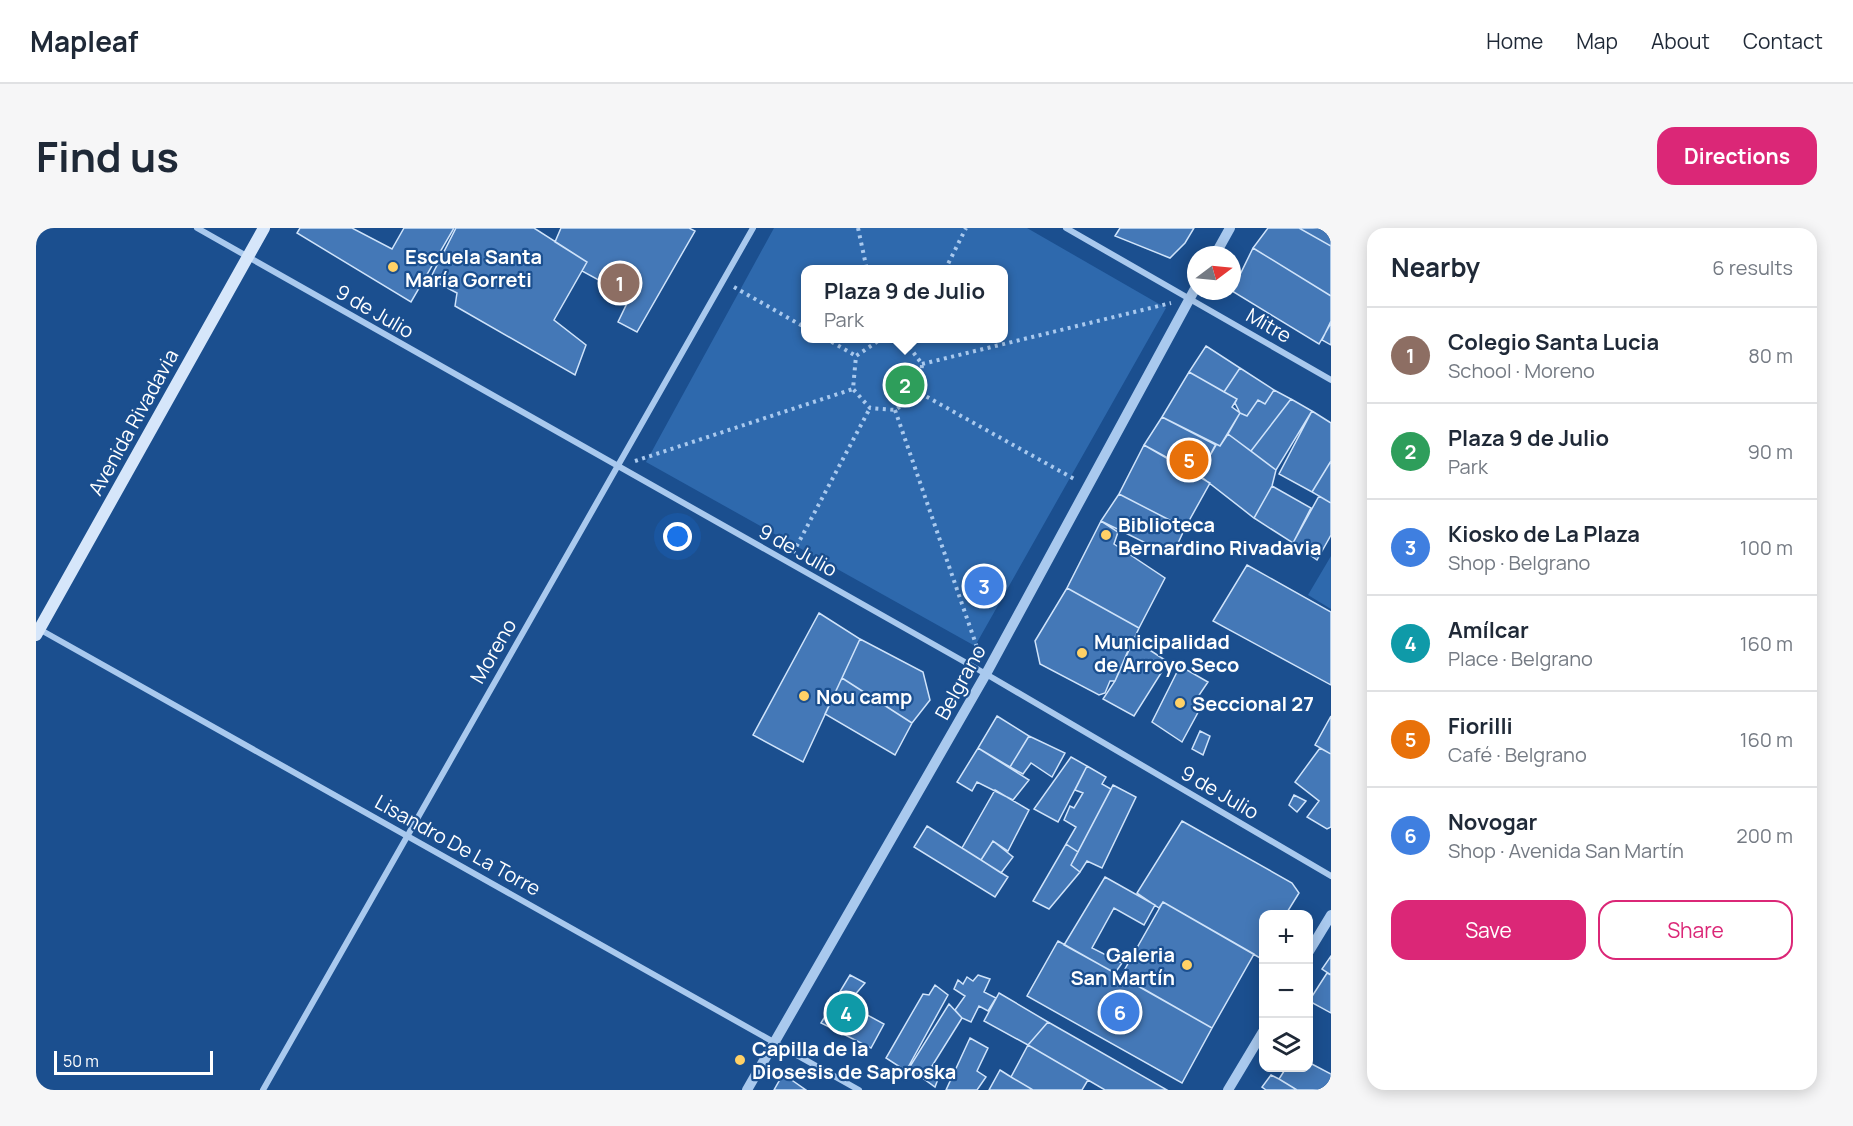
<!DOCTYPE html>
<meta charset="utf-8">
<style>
body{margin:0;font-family:Manrope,sans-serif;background:#f6f6f7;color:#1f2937}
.controls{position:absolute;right:18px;bottom:18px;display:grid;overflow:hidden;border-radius:12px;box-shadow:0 3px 15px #0003}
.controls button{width:54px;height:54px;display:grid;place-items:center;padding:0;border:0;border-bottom:2px solid #e0e1e3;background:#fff;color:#1f2937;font:30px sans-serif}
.compass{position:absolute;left:1151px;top:18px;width:54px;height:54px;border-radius:50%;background:#fff;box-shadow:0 3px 15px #0003;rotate:74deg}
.scale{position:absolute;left:18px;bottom:15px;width:159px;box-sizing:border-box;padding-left:6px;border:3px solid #fff;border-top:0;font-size:16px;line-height:21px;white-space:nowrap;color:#fff;-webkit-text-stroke:4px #1b4f8f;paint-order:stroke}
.you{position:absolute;left:642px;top:309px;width:21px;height:21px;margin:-15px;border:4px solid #fff;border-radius:50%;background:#1a73e8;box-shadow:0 0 0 9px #1a73e833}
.badge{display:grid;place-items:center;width:39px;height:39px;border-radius:50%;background:#db2777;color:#fff;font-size:20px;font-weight:700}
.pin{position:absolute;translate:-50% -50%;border:3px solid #fff;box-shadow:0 2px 6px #0006}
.popup{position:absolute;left:765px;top:37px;width:207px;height:78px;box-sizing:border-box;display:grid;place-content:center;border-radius:12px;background:#fff;filter:drop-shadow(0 2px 4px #0005);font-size:20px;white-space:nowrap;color:#747a83}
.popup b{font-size:22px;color:#1f2937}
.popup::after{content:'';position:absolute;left:50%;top:100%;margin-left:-12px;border:12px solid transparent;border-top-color:#fff}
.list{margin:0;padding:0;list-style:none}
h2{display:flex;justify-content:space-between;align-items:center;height:78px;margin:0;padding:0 24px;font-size:26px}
h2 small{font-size:20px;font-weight:400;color:#747a83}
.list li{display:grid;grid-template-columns:39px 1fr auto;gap:18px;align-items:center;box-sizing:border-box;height:96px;padding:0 24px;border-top:2px solid #e0e1e3}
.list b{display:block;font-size:22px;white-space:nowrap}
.list p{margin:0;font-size:20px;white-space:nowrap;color:#747a83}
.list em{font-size:20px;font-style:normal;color:#747a83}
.actions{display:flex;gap:12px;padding:18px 24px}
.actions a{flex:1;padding:14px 0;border:2px solid #db2777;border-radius:18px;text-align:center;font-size:21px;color:#db2777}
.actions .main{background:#db2777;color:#fff}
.icon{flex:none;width:33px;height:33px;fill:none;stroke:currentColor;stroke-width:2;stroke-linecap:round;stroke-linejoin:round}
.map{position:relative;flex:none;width:1295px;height:862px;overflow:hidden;border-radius:18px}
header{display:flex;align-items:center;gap:36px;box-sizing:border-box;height:84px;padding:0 30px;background:#fff;border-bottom:2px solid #e0e1e3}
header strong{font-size:28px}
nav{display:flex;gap:33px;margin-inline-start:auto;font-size:21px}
.intro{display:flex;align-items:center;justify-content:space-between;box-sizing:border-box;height:144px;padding:0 36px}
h1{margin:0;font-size:42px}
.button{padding:15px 27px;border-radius:18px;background:#db2777;color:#fff;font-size:21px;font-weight:700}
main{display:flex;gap:36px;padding:0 36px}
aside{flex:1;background:#fff;border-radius:18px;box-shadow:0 3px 15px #0003}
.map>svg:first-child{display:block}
.green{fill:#2e69ad;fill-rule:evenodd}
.building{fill:#4478b7;stroke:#cfe3fa;stroke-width:1.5}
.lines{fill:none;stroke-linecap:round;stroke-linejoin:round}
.path{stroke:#a9c9ee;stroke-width:4;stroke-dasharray:3 4.5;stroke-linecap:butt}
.minor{stroke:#a9c9ee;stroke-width:6}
.tertiary{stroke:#a9c9ee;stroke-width:10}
.secondary{stroke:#d6e6fa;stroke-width:12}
.poi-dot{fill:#ffd166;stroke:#1b4f8f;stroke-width:2}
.labels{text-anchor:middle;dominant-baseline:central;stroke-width:4.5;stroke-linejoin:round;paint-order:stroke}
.poi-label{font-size:20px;font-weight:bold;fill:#fff;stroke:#1b4f8f;text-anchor:start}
.street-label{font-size:20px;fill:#fff;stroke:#1b4f8f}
</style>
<header>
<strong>Mapleaf</strong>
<nav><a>Home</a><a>Map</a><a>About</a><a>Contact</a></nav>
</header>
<div class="intro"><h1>Find us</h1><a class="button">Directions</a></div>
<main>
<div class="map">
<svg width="1295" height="862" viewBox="0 0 1295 862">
<rect width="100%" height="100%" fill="#1b4f8f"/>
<path class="green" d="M 738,0 L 991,0 L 1130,80 L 939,418 L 610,234 ZM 770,42 L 968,42 L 968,110 L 770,110 Z
M 1295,328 L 1295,381 L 1272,367 Z"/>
<path class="building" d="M 264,0 L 316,0 L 356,21 L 368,0 L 418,0 L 375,74 L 261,5 Z
M 420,0 L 498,0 L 551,34 L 518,92 L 550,117 L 539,147 L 419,78 L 421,65 L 394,51 Z
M 525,0 L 653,0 L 659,3 L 601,104 L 582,94 L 594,69 L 546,43 L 551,34 L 519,14 Z
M 1084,0 L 1158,0 L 1149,15 L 1134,30 L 1079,8 Z
M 1232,0 L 1263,0 L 1295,18 L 1295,68 L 1217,20 Z
M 1263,0 L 1295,0 L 1295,18 Z
M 1217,20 L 1295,68 L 1295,95 L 1283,116 L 1196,63 Z
M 1295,93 L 1295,117 L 1286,112 Z
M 1170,118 L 1204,140 L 1188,164 L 1153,144 Z
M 1204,140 L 1238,162 L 1229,176 L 1222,172 L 1211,188 L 1204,185 L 1199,175 L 1201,171 L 1188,164 Z
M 1153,144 L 1201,171 L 1196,179 L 1204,185 L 1184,218 L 1126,189 Z
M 1238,162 L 1255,171 L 1215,223 L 1192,206 L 1204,185 L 1211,188 L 1222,172 L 1229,176 Z
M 1255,171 L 1276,183 L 1240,242 L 1215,223 Z
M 1276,183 L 1295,195 L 1295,233 L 1276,264 L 1243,246 Z
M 1126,189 L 1180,217 L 1163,247 L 1108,217 Z
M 1192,206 L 1240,242 L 1236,258 L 1218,290 L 1163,247 L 1180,216 L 1184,218 Z
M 1108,217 L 1174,255 L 1149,300 L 1083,266 Z
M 1295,233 L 1295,275 L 1276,264 Z
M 1236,258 L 1275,280 L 1257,315 L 1218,290 Z
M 1083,266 L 1149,300 L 1136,328 L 1065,293 Z
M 1283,268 L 1295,275 L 1295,307 L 1281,332 L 1257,315 Z
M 1065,293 L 1082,304 L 1078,316 L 1129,350 L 1103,400 L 1031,360 Z
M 1211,337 L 1295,384 L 1295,457 L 1177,393 Z
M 948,346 L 959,352 L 947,371 L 937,364 Z
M 1031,360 L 1103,400 L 1079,453 L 1074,453 L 1069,465 L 1063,467 L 1004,436 L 999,413 Z
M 783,385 L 824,411 L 767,534 L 717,507 Z
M 824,411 L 887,444 L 894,472 L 876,495 L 806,450 Z
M 1097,411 L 1132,434 L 1098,488 L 1067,471 L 1079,453 Z
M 1144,438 L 1172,454 L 1159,473 L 1166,477 L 1146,514 L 1116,494 Z
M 806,450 L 876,495 L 859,527 L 789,486 Z
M 961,488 L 993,508 L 974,539 L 942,520 Z
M 1295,488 L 1295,526 L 1279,517 Z
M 1164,503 L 1174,508 L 1167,527 L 1156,521 Z
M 993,508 L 1029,525 L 1016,549 L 995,535 L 987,546 L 974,539 Z
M 942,520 L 993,552 L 977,572 L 941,554 L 936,563 L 921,554 Z
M 1284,520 L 1295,526 L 1295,599 L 1291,601 L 1271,589 L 1283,573 L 1259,554 Z
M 1035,529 L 1051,538 L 1022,594 L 998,581 Z
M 1051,538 L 1070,549 L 1066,556 L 1075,561 L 1042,624 L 1030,616 L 1040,599 L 1028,592 L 1034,578 L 1038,580 L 1047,565 L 1039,562 Z
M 1077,557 L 1100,569 L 1066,640 L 1051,633 L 1044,644 L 1035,637 Z
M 959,562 L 993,582 L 972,623 L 957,613 L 945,632 L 926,620 Z
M 1258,567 L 1270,573 L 1261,584 L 1253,577 Z
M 1146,593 L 1256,655 L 1263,665 L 1250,686 L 1228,686 L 1228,724 L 1224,730 L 1127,674 L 1123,680 L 1101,665 Z
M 891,598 L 972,649 L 959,669 L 878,619 Z
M 957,613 L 977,629 L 965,645 L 945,632 Z
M 1030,616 L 1042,624 L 1035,637 L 1044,644 L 1013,681 L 997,673 Z
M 1069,649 L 1119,677 L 1108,697 L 1078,680 L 1056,720 L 1086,735 L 1079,745 L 1028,717 Z
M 1127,674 L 1218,726 L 1176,800 L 1085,748 Z
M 1022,713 L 1176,800 L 1146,855 L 991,768 Z
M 1295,728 L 1295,747 L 1286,741 Z
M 1291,745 L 1295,747 L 1295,785 L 1273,773 Z
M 814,747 L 829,755 L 811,776 L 848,796 L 835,820 L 785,795 Z
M 942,747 L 954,751 L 948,764 L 960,770 L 952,783 L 943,778 L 935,794 L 926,790 L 919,782 L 929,768 L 918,761 L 922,752 L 927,756 L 931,749 L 937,753 Z
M 899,757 L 912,767 L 870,843 L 850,830 L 887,766 L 893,767 Z
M 963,765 L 1012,794 L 992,817 L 948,793 Z
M 913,776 L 926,790 L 896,838 L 905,843 L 899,859 L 873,840 Z
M 1012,794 L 1131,862 L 1069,862 L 992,817 Z
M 934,810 L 952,820 L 941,843 L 950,849 L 941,862 L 910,862 Z
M 992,817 L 1052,852 L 1046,862 L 997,862 L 975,849 Z
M 1272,834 L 1295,846 L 1295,862 L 1261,862 L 1243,851 L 1250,840 L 1272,840 Z
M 964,842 L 975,849 L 997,862 L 953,862 Z
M 747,846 L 770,862 L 738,862 Z
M 1235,847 L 1243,851 L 1261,862 L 1230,862 L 1226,859 Z"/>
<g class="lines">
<path class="path" d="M 822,0 L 831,42
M 909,42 L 930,0
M 698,59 L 770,100
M 789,110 L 820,128
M 845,111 L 871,116 L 886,136 L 884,165 L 859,182 L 834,180 L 817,161 L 820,128 Z
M 871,116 L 873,110
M 886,136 L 1135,75
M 884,165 L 1040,252
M 859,182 L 944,428
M 599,233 L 817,161
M 757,325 L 834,180"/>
<path class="minor" d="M 161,0 L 950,446 L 1295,648
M 1030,0 L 1295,152
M 3,401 L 823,862
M 227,862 L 717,0"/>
<path class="tertiary" d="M 1179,27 L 1194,0
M 1272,725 L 1295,687
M 711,862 L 950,446 L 1160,59
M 1192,862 L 1228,802"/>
<path class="secondary" d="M 0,407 L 228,0"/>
</g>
<g class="poi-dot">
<circle cx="357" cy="39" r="6"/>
<circle cx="1070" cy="307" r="6"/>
<circle cx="1046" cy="425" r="6"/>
<circle cx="768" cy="468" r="6"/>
<circle cx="1144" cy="475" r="6"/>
<circle cx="1151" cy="737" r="6"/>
<circle cx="704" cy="832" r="6"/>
</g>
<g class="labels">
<g class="poi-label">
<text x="369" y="28">Escuela Santa<tspan x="369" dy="23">María Gorreti</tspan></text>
<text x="1082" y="296">Biblioteca<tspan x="1082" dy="23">Bernardino Rivadavia</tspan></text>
<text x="1058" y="413">Municipalidad<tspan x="1058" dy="23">de Arroyo Seco</tspan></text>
<text x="780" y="468">Nou camp</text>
<text x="1156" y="475">Seccional 27</text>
<text x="1139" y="726" text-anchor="end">Galeria<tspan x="1139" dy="23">San Martín</tspan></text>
<text x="716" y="820">Capilla de la<tspan x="716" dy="23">Diosesis de Saproska</tspan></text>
</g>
<g class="street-label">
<text transform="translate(339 83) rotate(30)">9 de Julio</text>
<text transform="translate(1233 97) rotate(30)">Mitre</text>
<text transform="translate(97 194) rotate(-61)">Avenida Rivadavia</text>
<text transform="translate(762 322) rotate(29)">9 de Julio</text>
<text transform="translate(457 423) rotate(-60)">Moreno</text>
<text transform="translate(924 454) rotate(-61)">Belgrano</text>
<text transform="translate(1184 564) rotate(30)">9 de Julio</text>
<text transform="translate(422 617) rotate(29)">Lisandro De La Torre</text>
</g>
</g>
</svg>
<div class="controls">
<button>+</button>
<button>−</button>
<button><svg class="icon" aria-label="layers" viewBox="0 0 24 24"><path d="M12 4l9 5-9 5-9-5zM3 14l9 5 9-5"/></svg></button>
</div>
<svg class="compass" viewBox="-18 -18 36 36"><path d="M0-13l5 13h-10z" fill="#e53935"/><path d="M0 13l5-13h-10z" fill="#747a83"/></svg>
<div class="scale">50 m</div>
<div class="you"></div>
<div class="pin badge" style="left:584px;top:55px;background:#8d6e63">1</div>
<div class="pin badge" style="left:869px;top:157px;background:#2e9e5b">2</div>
<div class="popup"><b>Plaza 9 de Julio</b>Park</div>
<div class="pin badge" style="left:948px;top:358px;background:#3f7fe0">3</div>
<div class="pin badge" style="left:810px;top:785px;background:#0f9aa8">4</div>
<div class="pin badge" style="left:1153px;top:232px;background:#e8710a">5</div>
<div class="pin badge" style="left:1084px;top:784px;background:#3f7fe0">6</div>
</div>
<aside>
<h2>Nearby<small>6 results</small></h2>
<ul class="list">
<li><span class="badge" style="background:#8d6e63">1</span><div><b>Colegio Santa Lucia</b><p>School · Moreno</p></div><em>80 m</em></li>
<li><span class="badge" style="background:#2e9e5b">2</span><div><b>Plaza 9 de Julio</b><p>Park</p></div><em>90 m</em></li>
<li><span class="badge" style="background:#3f7fe0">3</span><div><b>Kiosko de La Plaza</b><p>Shop · Belgrano</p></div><em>100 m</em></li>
<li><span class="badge" style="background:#0f9aa8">4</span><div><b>Amílcar</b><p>Place · Belgrano</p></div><em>160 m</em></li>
<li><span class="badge" style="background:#e8710a">5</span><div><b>Fiorilli</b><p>Café · Belgrano</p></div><em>160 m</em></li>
<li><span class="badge" style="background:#3f7fe0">6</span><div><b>Novogar</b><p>Shop · Avenida San Martín</p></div><em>200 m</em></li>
</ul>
<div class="actions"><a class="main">Save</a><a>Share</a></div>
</aside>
</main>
